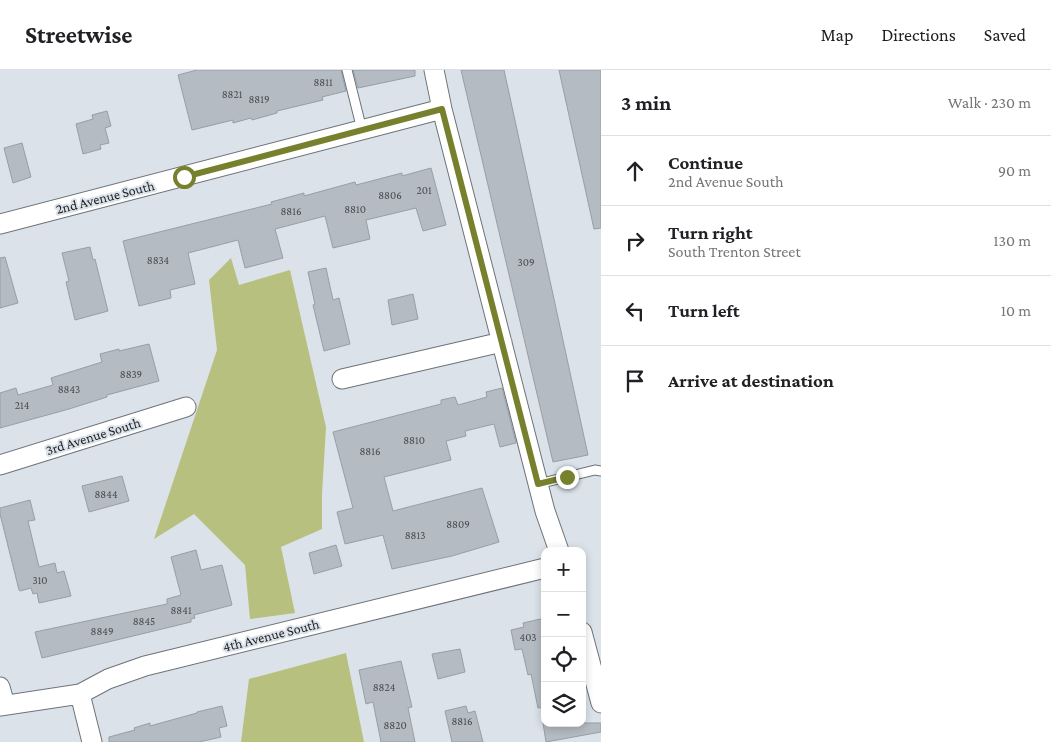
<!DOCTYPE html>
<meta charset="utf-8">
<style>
body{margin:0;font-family:"Crimson Pro",serif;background:#f2f2f2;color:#202124}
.controls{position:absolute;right:15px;bottom:15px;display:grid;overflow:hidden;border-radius:10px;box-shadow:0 2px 8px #0003}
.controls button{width:45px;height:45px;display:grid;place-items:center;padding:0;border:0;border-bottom:1px solid #e0e0e0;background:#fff;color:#202124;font:25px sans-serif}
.stop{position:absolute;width:15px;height:15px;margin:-11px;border:4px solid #77812d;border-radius:50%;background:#fff}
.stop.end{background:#77812d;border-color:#fff;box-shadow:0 1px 5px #0008}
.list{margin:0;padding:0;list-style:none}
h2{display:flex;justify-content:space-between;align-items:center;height:65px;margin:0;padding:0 20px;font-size:21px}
h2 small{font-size:16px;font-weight:400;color:#757577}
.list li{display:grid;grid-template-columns:32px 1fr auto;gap:15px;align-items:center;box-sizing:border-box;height:70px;padding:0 20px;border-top:1px solid #e0e0e0}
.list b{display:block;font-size:19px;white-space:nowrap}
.list p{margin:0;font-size:16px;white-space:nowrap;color:#757577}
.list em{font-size:16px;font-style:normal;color:#757577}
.icon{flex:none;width:28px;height:28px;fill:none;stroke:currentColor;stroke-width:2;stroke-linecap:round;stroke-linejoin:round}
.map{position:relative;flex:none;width:601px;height:672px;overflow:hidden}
header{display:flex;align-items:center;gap:30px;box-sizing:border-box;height:70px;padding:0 25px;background:#fff;border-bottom:1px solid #e0e0e0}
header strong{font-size:24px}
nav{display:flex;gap:28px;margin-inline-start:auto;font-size:18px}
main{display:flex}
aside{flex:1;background:#fff}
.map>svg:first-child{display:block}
.green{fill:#b7c07e}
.building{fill:#b5bbc2;stroke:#989ea5}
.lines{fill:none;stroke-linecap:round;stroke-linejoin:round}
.service-casing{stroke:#6d7379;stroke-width:11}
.minor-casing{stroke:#6d7379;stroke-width:21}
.service{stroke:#fff;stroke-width:9}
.minor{stroke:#fff;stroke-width:19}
.route{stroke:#77812d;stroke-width:6}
.labels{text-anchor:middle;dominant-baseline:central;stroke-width:4;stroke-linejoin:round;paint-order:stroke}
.number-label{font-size:11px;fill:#464a4d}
.street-label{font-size:14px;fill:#212426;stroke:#dbe2e9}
</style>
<header>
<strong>Streetwise</strong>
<nav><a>Map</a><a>Directions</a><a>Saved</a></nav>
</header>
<main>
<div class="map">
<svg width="601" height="672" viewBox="0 0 601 672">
<rect width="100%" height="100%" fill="#dbe2e9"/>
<path class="green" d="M 231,188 L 239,215 L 290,200 L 326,357 L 322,424 L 322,459 L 281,477 L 295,543 L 250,549 L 245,495 L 194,444 L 154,469 L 217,280 L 209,210 Z
M 346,583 L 364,672 L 241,672 L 249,609 Z"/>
<path class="building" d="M 197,0 L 341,0 L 346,21 L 322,27 L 323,30 L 277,41 L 277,43 L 252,50 L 251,48 L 233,53 L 233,50 L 192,60 L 178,5 Z
M 353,0 L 415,0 L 415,6 L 358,18 Z
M 461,0 L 504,0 L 588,385 L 553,392 Z
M 559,0 L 601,0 L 601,158 L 594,159 Z
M 107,41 L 111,56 L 105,58 L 109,73 L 100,75 L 101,79 L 83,84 L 76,54 L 93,49 L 92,45 Z
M 22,73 L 31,107 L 13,113 L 4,78 Z
M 431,98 L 446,155 L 423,161 L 416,138 L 366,150 L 370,169 L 333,178 L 325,146 L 275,159 L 283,188 L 245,198 L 238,170 L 188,183 L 195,214 L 170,220 L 171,228 L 139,236 L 123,171 L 272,134 L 271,132 L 304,123 L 304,126 L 355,112 L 356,115 L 402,103 L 402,106 Z
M 90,177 L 93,190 L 95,189 L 108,241 L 75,250 L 66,212 L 69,211 L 62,183 Z
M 5,187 L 18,233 L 0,238 L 0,188 Z
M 326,198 L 333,230 L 339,228 L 350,274 L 324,281 L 313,235 L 315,234 L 308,202 Z
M 413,224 L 418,249 L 392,255 L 388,230 Z
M 149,274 L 159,311 L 107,325 L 107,327 L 69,339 L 0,358 L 0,323 L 16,318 L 18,325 L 53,315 L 51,308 L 102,292 L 100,284 L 119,279 L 119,281 Z
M 502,318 L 516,373 L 500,377 L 494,354 L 465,361 L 466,366 L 446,371 L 451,390 L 384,407 L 393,441 L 482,418 L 499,472 L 452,486 L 392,499 L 383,465 L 345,474 L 337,442 L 353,438 L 333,362 L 441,334 L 441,330 L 455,327 L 458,335 L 487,327 L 486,322 Z
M 122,406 L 129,431 L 89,442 L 82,416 Z
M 30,430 L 35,450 L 28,451 L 39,497 L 55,493 L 57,503 L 64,501 L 71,526 L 39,533 L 37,523 L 33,524 L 31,518 L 20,521 L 19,520 L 0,444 L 0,438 Z
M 336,475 L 342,496 L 314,504 L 309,483 Z
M 196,480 L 201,500 L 222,495 L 232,535 L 194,545 L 195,548 L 191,549 L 191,552 L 42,588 L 35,562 L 167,534 L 167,529 L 181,525 L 171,487 Z
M 545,548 L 545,637 L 538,638 L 531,604 L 528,605 L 522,579 L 515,580 L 511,560 L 524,557 L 523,553 Z
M 460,579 L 465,602 L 438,609 L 432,584 Z
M 401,591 L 412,637 L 408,638 L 415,672 L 381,672 L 373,632 L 366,634 L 359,600 Z
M 222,636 L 227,656 L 219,658 L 221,667 L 199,672 L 109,672 L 109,667 L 135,660 L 134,658 L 150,653 L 150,656 L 197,643 L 197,642 Z
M 466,636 L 468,643 L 475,641 L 483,672 L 452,672 L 445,641 Z
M 543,653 L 601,653 L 601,662 L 546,672 Z"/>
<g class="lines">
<defs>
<path id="service" d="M 347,0 L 362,60
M 538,414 L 595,400 L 601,401"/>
<path id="minor" d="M 434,0 L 442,39 L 545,441 L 559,481
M 0,154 L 442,39
M 342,309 L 502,272
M 0,395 L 186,337
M 582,562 L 601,633
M 0,617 L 5,635
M 80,624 L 92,672
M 0,636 L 80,624 L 108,609 L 145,596 L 545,498"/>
</defs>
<use href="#service" class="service-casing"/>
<use href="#minor" class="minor-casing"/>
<use href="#service" class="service"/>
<use href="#minor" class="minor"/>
</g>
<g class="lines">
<path class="route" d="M 184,107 L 442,39 L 538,414 L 567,407"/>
</g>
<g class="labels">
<g class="number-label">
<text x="323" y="12">8811</text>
<text x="232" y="24">8821</text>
<text x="259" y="29">8819</text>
<text x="424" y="120">201</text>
<text x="390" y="125">8806</text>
<text x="355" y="139">8810</text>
<text x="291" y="141">8816</text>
<text x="158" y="190">8834</text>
<text x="526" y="192">309</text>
<text x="131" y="304">8839</text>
<text x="69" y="319">8843</text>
<text x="22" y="335">214</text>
<text x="414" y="370">8810</text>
<text x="370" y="381">8816</text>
<text x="106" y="424">8844</text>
<text x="458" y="454">8809</text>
<text x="415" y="465">8813</text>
<text x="40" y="510">310</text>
<text x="181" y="540">8841</text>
<text x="144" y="551">8845</text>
<text x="102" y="561">8849</text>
<text x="528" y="567">403</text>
<text x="384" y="617">8824</text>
<text x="462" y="651">8816</text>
<text x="395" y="655">8820</text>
</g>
<g class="street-label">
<text transform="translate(105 127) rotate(-14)">2nd Avenue South</text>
<text transform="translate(93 366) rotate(-17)">3rd Avenue South</text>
<text transform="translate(271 565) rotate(-14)">4th Avenue South</text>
</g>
</g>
</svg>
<div class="controls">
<button>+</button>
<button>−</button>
<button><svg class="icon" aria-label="locate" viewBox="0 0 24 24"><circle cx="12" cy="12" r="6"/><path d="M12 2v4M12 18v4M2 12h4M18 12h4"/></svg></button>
<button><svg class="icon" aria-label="layers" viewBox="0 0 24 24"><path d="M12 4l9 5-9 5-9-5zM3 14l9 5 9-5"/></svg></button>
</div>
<div class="stop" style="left:184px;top:107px"></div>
<div class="stop end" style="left:567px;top:407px"></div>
</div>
<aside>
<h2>3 min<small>Walk · 230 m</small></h2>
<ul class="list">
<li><svg class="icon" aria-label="ahead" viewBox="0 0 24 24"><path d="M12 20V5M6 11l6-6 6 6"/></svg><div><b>Continue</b><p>2nd Avenue South</p></div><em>90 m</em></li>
<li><svg class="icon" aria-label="right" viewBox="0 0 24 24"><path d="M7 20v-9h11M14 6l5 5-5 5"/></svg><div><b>Turn right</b><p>South Trenton Street</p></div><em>130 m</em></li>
<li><svg class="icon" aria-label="left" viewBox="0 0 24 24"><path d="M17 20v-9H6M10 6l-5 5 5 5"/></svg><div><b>Turn left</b></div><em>10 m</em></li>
<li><svg class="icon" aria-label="arrive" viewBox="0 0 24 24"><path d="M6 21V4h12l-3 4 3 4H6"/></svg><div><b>Arrive at destination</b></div></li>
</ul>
</aside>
</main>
